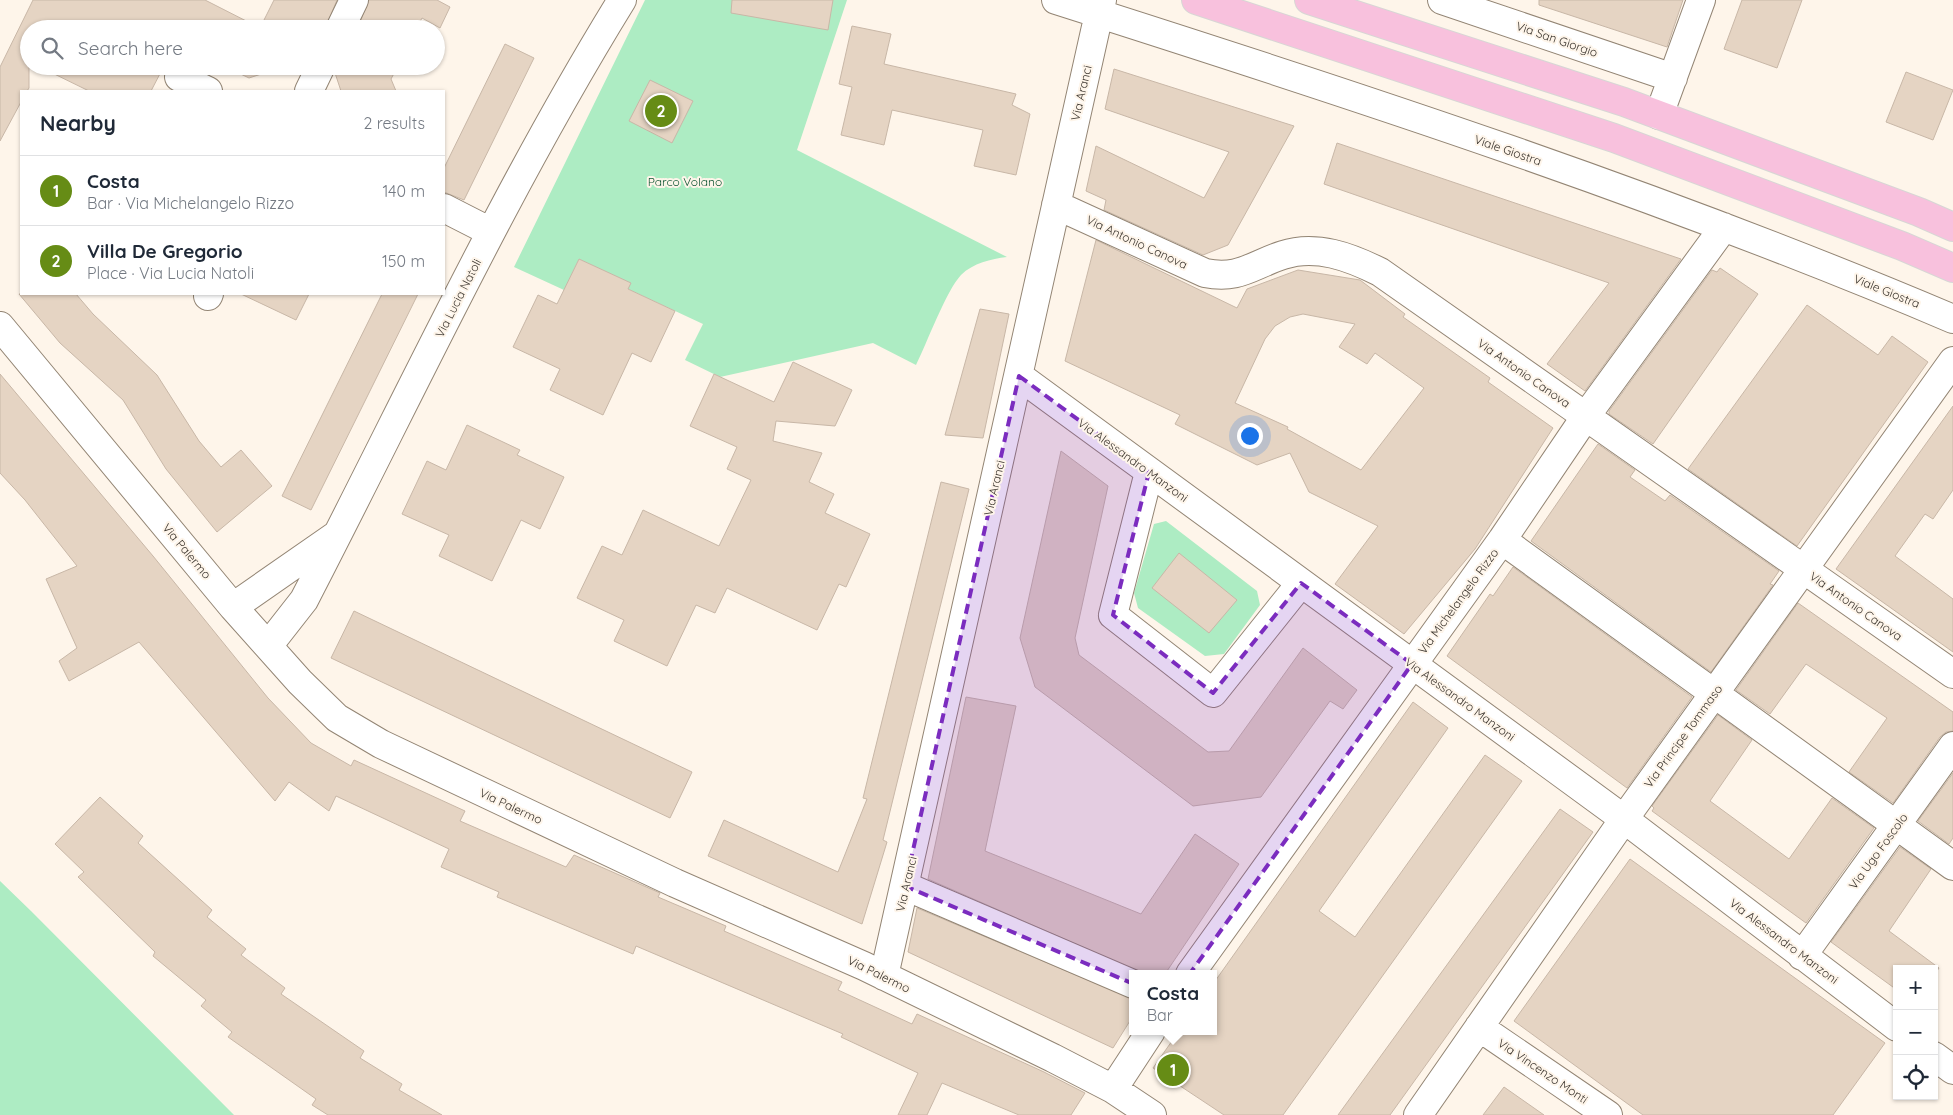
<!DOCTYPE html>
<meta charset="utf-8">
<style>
body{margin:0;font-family:Quicksand,sans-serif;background:#f2f2f3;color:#1f2937}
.controls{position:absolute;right:15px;bottom:15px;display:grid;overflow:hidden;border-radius:0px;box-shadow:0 1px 4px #0004}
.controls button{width:45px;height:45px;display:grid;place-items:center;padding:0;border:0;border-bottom:1px solid #e0e1e3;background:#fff;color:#1f2937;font:25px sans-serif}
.you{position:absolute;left:1249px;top:435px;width:18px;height:18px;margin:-12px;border:4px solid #fff;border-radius:50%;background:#1a73e8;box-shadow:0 0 0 8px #1a73e833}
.badge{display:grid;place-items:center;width:32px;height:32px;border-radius:50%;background:#668c15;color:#fff;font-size:16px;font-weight:700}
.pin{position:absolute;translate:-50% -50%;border:2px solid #fff;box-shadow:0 1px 5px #0006}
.popup{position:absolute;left:1129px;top:970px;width:88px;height:65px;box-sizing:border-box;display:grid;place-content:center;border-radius:0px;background:#fff;filter:drop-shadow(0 1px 4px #0005);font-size:16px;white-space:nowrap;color:#747a83}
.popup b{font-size:19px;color:#1f2937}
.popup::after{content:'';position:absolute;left:50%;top:100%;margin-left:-10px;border:10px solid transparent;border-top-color:#fff}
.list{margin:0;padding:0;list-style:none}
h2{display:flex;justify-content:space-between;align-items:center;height:65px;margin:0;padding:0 20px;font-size:21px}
h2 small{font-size:16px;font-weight:400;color:#747a83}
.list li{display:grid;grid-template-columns:32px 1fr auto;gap:15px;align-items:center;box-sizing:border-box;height:70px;padding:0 20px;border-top:1px solid #e0e1e3}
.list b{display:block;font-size:19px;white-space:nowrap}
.list p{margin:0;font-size:16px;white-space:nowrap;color:#747a83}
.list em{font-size:16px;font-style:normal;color:#747a83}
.icon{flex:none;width:28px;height:28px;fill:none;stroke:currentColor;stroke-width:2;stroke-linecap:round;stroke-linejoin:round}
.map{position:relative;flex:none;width:1953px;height:1115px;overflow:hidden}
.search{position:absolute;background:#fff;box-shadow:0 1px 4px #0004;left:20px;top:20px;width:425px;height:55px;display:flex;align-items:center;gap:12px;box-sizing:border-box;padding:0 18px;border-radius:28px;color:#747a83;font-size:19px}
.panel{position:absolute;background:#fff;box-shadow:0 1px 4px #0004;left:20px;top:90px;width:425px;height:205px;border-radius:0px}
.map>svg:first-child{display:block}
.green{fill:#adecc3}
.building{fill:#e5d4c3;stroke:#c8b7a7;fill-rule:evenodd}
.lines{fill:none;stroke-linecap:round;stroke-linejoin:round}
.pedestrian-casing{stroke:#938574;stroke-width:30}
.minor-casing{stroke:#938574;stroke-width:30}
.primary-casing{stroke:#d8d6d5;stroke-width:30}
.pedestrian{stroke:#fff;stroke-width:28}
.minor{stroke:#fff;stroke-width:28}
.primary{stroke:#f8c1dd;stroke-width:28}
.marked{fill:#7b2cbf;fill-opacity:0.2;stroke:#7b2cbf;stroke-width:4;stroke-dasharray:10 6;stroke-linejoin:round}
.labels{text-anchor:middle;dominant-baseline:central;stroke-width:4;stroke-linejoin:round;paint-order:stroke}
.street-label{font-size:12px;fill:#3a342d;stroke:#fef5ea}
.park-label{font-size:12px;fill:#0e5532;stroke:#fef5ea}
</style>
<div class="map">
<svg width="1953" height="1115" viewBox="0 0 1953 1115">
<rect width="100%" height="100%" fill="#fef5ea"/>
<path class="green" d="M 645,0 L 847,0 L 797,150 L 1007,257 C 991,259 973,263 961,275 C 946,291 927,343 916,365 L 873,343 L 720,377 L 685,360 L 703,324 L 628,289 L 630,283 L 579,259 L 564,290 L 514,267 Z
M 1166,521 L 1257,591 L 1260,605 L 1224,654 L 1205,656 L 1138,608 L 1134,593 L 1154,524 Z
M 0,881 L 31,911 L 234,1115 L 0,1115 Z"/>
<path class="building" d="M 33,0 L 205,0 L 260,28 L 274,0 L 337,0 L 325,29 L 29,29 L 29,88 L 27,91 L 21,91 L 21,102 L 0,141 L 0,67 Z
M 369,0 L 437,0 L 450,7 L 440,28 L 422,18 L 416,29 L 357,29 Z
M 732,0 L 833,0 L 828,30 L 731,13 Z
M 1539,0 L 1683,0 L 1667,47 L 1539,5 Z
M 1742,0 L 1802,0 L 1777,68 L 1724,49 Z
M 852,26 L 891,34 L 884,64 L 1016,94 L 1012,105 L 1030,114 L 1016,175 L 974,166 L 983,130 L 892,110 L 884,145 L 841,135 L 852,87 L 839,84 Z
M 505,44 L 534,58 L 464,200 L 444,192 L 444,168 Z
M 38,66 L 164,66 L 151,91 L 89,91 Z
M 224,66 L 286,66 L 249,78 Z
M 336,66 L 398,66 L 391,79 L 396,91 L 341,91 L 335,73 Z
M 1114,69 L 1294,126 L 1228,245 L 1203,255 L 1104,210 L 1106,200 L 1086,191 L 1096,146 L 1204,198 L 1229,152 L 1105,109 Z
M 1906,72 L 1953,90 L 1933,140 L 1886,122 Z
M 650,80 L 693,101 L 672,143 L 629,121 Z
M 1337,143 L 1681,259 L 1585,391 L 1547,364 L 1609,283 L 1324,184 Z
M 1096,240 L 1237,308 L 1247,289 L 1298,270 L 1360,280 L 1405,314 L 1403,317 L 1490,378 L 1488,382 L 1553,428 L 1475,549 L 1404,634 L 1335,584 L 1378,526 L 1309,492 L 1290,453 L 1257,465 L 1175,424 L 1180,415 L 1065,361 ZM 1303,314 L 1355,324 L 1339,347 L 1367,364 L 1375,353 L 1424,388 L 1361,470 L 1287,429 L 1288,427 L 1235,403 L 1265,339 L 1275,326 L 1290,317 Z
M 579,259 L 631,283 L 628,289 L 675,311 L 651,362 L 632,353 L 603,415 L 550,390 L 560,369 L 513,347 L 538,295 L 557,304 Z
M 1720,268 L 1758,294 L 1653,444 L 1609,414 L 1609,411 L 1712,270 L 1717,272 Z
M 19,294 L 76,294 L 93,314 L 157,375 L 199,441 L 221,467 L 241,450 L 272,486 L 217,532 L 166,469 L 123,400 L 60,343 Z
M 241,294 L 309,294 L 296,320 Z
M 382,294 L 418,294 L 311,510 L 282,496 Z
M 1807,305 L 1878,355 L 1892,336 L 1928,362 L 1797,546 L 1688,469 Z
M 980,309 L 1009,314 L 983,438 L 945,435 Z
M 793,362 L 852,390 L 835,426 L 776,421 L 773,441 L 822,453 L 809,482 L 834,494 L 825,513 L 870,534 L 846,587 L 839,584 L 817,630 L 727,588 L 715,613 L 696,605 L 667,666 L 614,641 L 624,620 L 577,598 L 602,546 L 622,555 L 643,510 L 719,546 L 751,480 L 727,469 L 737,447 L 690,426 L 714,374 L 774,402 Z
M 0,374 L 153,556 L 268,698 L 311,743 L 351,766 L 354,760 L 465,811 L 460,821 L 566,867 L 574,855 L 660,893 L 658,897 L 726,926 L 724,931 L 842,982 L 838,990 L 912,1024 L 917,1014 L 1044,1072 L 1085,1093 L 1071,1115 L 1019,1115 L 942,1083 L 927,1115 L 898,1115 L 918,1073 L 841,1037 L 843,1034 L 636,946 L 633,954 L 497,897 L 499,892 L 441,867 L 449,849 L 336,796 L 329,811 L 289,782 L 275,801 L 139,642 L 69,681 L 59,661 L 77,648 L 46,579 L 77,566 L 25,500 L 0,473 Z
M 1953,406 L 1953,490 L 1933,519 L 1925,514 L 1895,556 L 1953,599 L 1953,652 L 1836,569 Z
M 467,425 L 520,450 L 517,455 L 564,477 L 540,529 L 521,520 L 492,581 L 439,556 L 449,535 L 402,514 L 427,461 L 446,470 Z
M 1598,444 L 1635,470 L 1630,477 L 1665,501 L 1670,495 L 1779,571 L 1770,584 L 1773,585 L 1711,672 L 1531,541 Z
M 1061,451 L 1108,486 L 1075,638 L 1079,655 L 1208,752 L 1229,751 L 1303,648 L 1357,690 L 1343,709 L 1330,701 L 1261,797 L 1193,806 L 1035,687 L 1020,638 Z
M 941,482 L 969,489 L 883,840 L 887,842 L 862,924 L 708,856 L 724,820 L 838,872 L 867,799 L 863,798 Z
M 1179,553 L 1237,600 L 1209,633 L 1152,588 Z
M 1513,567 L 1692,697 L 1627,788 L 1447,656 L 1490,594 L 1493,596 Z
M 1798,603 L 1953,712 L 1953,731 L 1946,732 L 1940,737 L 1893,803 L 1849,772 L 1887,718 L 1806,664 L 1770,714 L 1736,690 Z
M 354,611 L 692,772 L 670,818 L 331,658 Z
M 966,697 L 1016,706 L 985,851 L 1141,914 L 1195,834 L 1239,864 L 1165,974 L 1144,974 L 928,879 Z
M 1413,702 L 1448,728 L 1319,911 L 1355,937 L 1485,755 L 1522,781 L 1283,1115 L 1224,1115 L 1153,1068 L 1179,1031 L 1213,1031 L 1213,984 Z
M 1718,715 L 1752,740 L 1710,801 L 1789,859 L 1832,798 L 1874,828 L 1806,923 L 1652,811 L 1654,808 L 1652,806 Z
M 1953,773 L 1953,838 L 1949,844 L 1918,821 Z
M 100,797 L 143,836 L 138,843 L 212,910 L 207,917 L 246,949 L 241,955 L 285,988 L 281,994 L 364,1051 L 360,1058 L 402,1084 L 399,1090 L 442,1115 L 328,1115 L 312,1105 L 316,1099 L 228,1037 L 232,1032 L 201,1006 L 206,1000 L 153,956 L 155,952 L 78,877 L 84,872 L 55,844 Z
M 1560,809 L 1593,832 L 1390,1115 L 1338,1115 Z
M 1900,847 L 1931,869 L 1889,931 L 1939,968 L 1934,975 L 1934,969 L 1897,969 L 1897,990 L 1831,942 Z
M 1630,859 L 1885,1043 L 1833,1115 L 1643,1115 L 1514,1021 Z
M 917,908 L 1133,999 L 1133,1016 L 1113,1048 L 908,952 Z
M 1504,1087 L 1544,1115 L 1483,1115 Z"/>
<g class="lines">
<defs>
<path id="pedestrian" d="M 905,886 L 1133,984"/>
<path id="minor" d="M 1056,0 C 1358,96 1661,195 1953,319
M 1442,0 L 1673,78
M 340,29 L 354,0
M 179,77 L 208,91
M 309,91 L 321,66
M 1659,115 L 1701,0
M 1056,205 L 1205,273 C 1239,280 1252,265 1283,255 C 1316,244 1350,257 1380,272 L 1953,674
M 444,208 L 491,232
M 208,296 L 209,294
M 0,326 L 233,607 L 300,682 L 337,718 L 381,744 L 675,883 L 864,966 L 1053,1058 L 1113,1089 L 1152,1115
M 1019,376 L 1624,819 L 1897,1027
M 1149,472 L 1113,615 L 1213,693 L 1301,583
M 1502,540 L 1953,866
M 233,607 L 335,536
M 268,646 L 304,600 C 408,399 503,193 622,0
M 1802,956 L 1953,746
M 1190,974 L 1502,540 L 1586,416 L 1724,227
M 884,976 L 1102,0
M 1479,1027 L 1608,1115
M 1934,1056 L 1953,1070
M 1113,1089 L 1151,1031
M 1418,1115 L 1624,819 L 1953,361"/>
<path id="primary" d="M 1196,0 L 1614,138 L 1902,246 L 1953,268
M 1309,0 L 1624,102 L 1919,212 L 1953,227"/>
</defs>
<use href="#pedestrian" class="pedestrian-casing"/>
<use href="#minor" class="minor-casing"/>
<use href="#primary" class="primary-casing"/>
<use href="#pedestrian" class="pedestrian"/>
<use href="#minor" class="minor"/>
<use href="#primary" class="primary"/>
</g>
<path class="marked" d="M 1019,376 L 1149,472 L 1113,615 L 1213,693 L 1301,583 L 1412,664 L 1171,1000 L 905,886 Z"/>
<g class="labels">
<g class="street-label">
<text transform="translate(1557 39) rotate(19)">Via San Giorgio</text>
<text transform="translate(1081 93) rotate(-77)">Via Aranci</text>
<text transform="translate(1508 150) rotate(19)">Viale Giostra</text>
<text transform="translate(1137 242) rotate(25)">Via Antonio Canova</text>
<text transform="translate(1887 291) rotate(22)">Viale Giostra</text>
<text transform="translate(458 298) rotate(-63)">Via Lucia Natoli</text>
<text transform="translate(1524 373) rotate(35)">Via Antonio Canova</text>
<text transform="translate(1133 460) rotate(36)">Via Alessandro Manzoni</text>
<text transform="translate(994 488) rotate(-77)">Via Aranci</text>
<text transform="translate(187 551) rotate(50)">Via Palermo</text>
<text transform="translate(1458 601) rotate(-54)">Via Michelangelo Rizzo</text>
<text transform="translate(1856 606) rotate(35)">Via Antonio Canova</text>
<text transform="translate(1460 699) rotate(36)">Via Alessandro Manzoni</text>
<text transform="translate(1683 736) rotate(-54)">Via Principe Tommaso</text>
<text transform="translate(511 806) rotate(25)">Via Palermo</text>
<text transform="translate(1878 851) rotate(-54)">Via Ugo Foscolo</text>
<text transform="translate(906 884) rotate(-77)">Via Aranci</text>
<text transform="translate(1784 941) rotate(37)">Via Alessandro Manzoni</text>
<text transform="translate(879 974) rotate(26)">Via Palermo</text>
<text transform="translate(1543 1071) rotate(34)">Via Vincenzo Monti</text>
</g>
<g class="park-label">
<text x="685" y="181">Parco Volano</text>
</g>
</g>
</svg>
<div class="controls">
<button>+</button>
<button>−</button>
<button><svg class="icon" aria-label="locate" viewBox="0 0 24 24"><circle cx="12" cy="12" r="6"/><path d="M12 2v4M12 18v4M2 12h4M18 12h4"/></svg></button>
</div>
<div class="you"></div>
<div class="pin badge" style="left:1173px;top:1070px">1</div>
<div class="popup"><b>Costa</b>Bar</div>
<div class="pin badge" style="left:661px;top:111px">2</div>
<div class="search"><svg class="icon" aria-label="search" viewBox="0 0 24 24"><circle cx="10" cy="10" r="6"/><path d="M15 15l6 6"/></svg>Search here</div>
<section class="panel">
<h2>Nearby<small>2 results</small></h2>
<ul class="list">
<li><span class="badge">1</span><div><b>Costa</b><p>Bar · Via Michelangelo Rizzo</p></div><em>140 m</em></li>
<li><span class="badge">2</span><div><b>Villa De Gregorio</b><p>Place · Via Lucia Natoli</p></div><em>150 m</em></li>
</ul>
</section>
</div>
